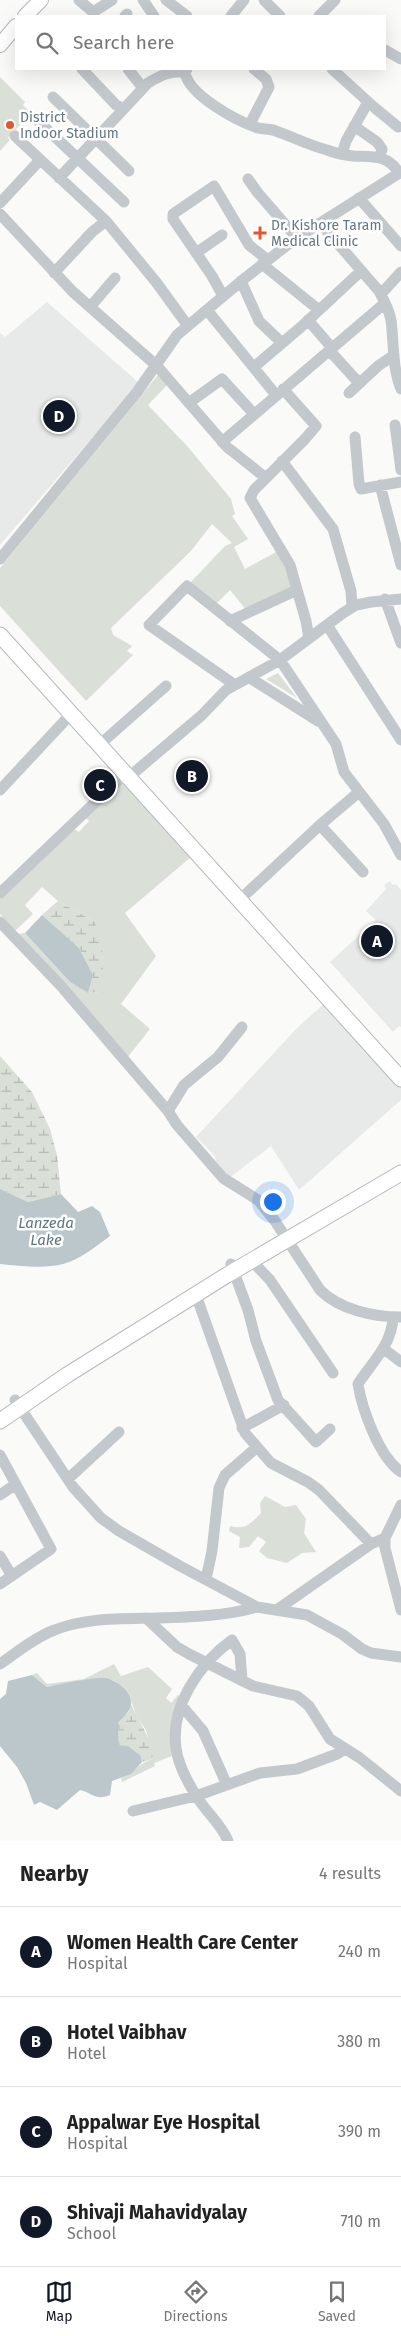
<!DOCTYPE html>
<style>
body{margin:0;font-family:"Fira Sans",sans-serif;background:#f2f2f2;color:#222}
.you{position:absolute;left:272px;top:1201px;width:18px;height:18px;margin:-12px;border:4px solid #fff;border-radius:50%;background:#1a73e8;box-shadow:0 0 0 8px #1a73e833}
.badge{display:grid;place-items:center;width:32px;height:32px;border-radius:50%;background:#111827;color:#fff;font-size:16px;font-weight:700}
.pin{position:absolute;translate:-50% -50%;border:2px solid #fff;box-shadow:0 1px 5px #0006}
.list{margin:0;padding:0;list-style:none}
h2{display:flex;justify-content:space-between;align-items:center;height:65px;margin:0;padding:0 20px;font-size:21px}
h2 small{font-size:16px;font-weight:400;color:#767676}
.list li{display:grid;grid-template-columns:32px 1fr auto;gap:15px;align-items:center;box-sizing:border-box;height:90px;padding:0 20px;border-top:1px solid #e0e0e0}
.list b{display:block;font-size:19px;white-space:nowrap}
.list p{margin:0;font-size:16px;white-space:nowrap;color:#767676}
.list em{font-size:16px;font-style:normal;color:#767676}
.icon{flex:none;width:28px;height:28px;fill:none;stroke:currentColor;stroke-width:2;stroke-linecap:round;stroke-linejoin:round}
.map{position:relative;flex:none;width:401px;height:1841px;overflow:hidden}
.search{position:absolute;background:#fff;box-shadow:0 5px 20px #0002;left:15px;right:15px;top:15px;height:55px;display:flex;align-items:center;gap:12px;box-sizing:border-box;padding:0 18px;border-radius:0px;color:#767676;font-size:19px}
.sheet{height:425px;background:#fff}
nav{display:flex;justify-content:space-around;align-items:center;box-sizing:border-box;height:70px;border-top:1px solid #e0e0e0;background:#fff;font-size:14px;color:#767676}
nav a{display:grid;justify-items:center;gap:2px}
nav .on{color:#111827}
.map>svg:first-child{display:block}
.built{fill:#e8e9e9}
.grass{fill:#dadfd7}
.wetland{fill:url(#wetland-marsh)}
.water{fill:#bbc7cb}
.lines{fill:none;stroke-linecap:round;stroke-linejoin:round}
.major-casing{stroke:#b5babe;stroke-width:16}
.highway-casing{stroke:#b4b9bd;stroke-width:17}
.minor{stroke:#c3c8cc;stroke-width:11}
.major{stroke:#fff;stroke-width:14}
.highway{stroke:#fff;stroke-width:15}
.poi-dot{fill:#e4572e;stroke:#fff;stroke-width:2}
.labels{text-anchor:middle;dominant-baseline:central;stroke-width:5;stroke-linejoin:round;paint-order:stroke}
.poi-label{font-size:14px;fill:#657683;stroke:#fff;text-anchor:start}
.water-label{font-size:15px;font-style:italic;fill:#60757c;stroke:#fff}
</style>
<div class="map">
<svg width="401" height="1841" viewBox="0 0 401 1841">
<defs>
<pattern id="wetland-marsh" width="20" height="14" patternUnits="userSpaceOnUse" patternTransform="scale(1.25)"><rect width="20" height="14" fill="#dadfd7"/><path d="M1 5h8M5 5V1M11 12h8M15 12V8" fill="none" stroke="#b4b9b4"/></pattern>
</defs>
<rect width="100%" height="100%" fill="#fafaf8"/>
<path class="built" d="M 47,302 L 139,383 L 0,545 L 0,333 L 5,337 Z
M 390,881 L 393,885 L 396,884 L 401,890 L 401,1027 L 399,1026 L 393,1032 L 330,962 L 376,920 L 366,911 L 386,889 L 384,885 Z
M 326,1002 L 401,1086 L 401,1100 L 299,1190 L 271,1146 L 229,1178 L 216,1162 L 215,1156 L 196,1137 L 298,1027 Z"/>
<path class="grass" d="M 0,77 L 25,102 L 23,105 L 31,113 L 8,138 L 10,140 L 0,151 Z
M 158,375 L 168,384 L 148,405 L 188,447 L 231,499 L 235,514 L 232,516 L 248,539 L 234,547 L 245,569 L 278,551 L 294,588 L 247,611 L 230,590 L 215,605 L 190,583 L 225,546 L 232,543 L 212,524 L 191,551 L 111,628 L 113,635 L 132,646 L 127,651 L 133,655 L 86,701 L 0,606 L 0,568 Z
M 278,673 L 297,698 L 266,679 Z
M 126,778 L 191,857 L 125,913 L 156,956 L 121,1004 L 150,1029 L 127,1058 L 18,934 L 25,933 L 70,982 L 88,993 L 100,992 L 95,922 L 58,901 L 42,887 L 25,905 L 33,914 L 15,931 L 0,914 L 0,899 L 6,891 L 73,828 L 79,832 L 89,821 L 85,817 Z
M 265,1496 L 285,1507 L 296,1505 L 306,1519 L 304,1533 L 316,1552 L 302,1553 L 287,1563 L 267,1558 L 259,1551 L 266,1542 L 258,1536 L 249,1547 L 239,1548 L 240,1537 L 229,1531 L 230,1526 C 245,1530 251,1524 261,1513 L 260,1503 Z
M 114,1664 L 121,1676 L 148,1667 L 172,1689 L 166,1698 L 171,1703 L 178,1695 L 181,1697 L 171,1747 L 172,1756 L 154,1763 L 155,1766 L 122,1782 L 121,1778 C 134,1773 140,1762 153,1759 L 146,1730 L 137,1717 L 128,1693 L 115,1681 L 103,1678 L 47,1687 L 32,1675 L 37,1673 L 47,1684 L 84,1679 Z"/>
<path class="wetland" d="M 58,901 L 95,922 L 104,959 L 100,992 L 88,993 L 93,975 L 79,948 L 42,915 Z
M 0,1056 L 32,1092 L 50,1129 L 57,1155 L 61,1194 L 28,1202 L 0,1189 Z
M 131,1704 C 139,1723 152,1738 153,1759 L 142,1762 C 139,1751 129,1746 119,1745 L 118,1723 L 129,1711 Z"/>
<path class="water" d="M 42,915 L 79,948 L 93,975 L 88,993 L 70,982 L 25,933 Z
M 0,1189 L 28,1202 L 61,1194 L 78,1212 L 92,1206 L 100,1212 L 110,1236 C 96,1246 80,1260 63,1264 C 44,1269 20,1266 0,1264 Z
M 32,1675 L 47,1687 C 59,1684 93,1677 105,1678 C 116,1680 132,1691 131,1704 C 131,1711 122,1718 118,1723 L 119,1745 L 128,1746 L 140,1755 L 142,1762 L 131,1774 L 112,1781 L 110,1795 C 95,1801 93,1793 80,1790 L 57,1810 L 40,1802 L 34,1805 L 26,1783 L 17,1767 L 0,1746 L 0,1699 L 6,1694 L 8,1681 Z"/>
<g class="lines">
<defs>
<path id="major" d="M 25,16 L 41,0
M 0,45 L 16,26"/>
<path id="highway" d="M 0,635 L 401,1079
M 0,1421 L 67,1375 L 227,1275 L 401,1173"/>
</defs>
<use href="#major" class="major-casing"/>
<use href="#highway" class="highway-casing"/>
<path class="minor" d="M 79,0 L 93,12 L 112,0
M 143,0 L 154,16
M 166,0 L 187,16
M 264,0 L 280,16
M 125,16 L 127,14
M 231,16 L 244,0
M 319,16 L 335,0
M 385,50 L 401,59
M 82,69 L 116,105 L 123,108
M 128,69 L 143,88
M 187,69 L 185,72 C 188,95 237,121 258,128 C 263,129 268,129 273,130 C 291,136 308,145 327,150 C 335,153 344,155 353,156 C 372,157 388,154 399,173
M 332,69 L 375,108 L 398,127
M 53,97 L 129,171
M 35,118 L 124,202
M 250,124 L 269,87 L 266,79 L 254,69
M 354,126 L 377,142 L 382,149 L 380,157
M 15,136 L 106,221 L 156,282 L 188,326
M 342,154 L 346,141 L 368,102
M 59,178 L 148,83 C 161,75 170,71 185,72
M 248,179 L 258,193 L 297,238
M 359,198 L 401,246
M 0,203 L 40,160
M 0,214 L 73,292 L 157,366 L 227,447 L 266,478
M 320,223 L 379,291 C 384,300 389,310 391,320 C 394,343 392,367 401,389
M 196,253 L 222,235
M 262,264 L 319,310
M 54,273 L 92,232 L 106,221
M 241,281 L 259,321 L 282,343
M 381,294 L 401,272
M 223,296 L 212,276 L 173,219 L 173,214 L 214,186 L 249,245 L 268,260
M 90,307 L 115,278
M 207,310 L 276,395
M 308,320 L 332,348
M 329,350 L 359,383
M 254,367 L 301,327 L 361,271
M 283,389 L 316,426 L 305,439 L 254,490 L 250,498 L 290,565 L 306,621 L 309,638
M 349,393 L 378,366 L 394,355
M 190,402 L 222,379 L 254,414
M 395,425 L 401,470
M 355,437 L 359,484 L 361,489 L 401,482
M 222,442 L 385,303
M 282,461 L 333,529 L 351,591 L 352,607
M 380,485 L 401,565
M 0,559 L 137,392 L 177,335 L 245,278 L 295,239 L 401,172
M 385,599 L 401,643
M 230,621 L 297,590
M 327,625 L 401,740
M 250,678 L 318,721
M 235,685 L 149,625 L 187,586 L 280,660 L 336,744 L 344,772 L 384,824 L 401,855
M 106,739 L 166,686
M 136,771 L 202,715 L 226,690 L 280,660 L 343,613 L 356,605 L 371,602 L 401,599
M 0,790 L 71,714
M 320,825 L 363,872
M 0,893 L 125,774
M 247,893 L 320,825 L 359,792
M 0,922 L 61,986 L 168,1111 L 184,1085 L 218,1057 L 242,1027
M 168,1111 L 177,1125 L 223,1178 L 258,1200 L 275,1221 L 320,1290 C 340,1310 374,1317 401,1317
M 252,1261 L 270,1280 L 333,1373
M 231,1264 L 248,1310 L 256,1341 L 278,1400 L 316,1442 L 330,1429
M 196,1295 L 245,1433 L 271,1463 L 308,1482 L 319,1490 L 371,1544
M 393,1317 C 392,1345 372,1362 358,1384 C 362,1409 379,1457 401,1472
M 384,1349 L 401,1362
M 15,1400 L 73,1487 L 101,1518 L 119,1531 L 180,1566 L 257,1607 L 307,1615 L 342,1634 L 362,1649 L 371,1653 L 401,1657
M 242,1428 L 284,1405
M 0,1455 L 51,1549 L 0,1584
M 68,1479 L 119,1432
M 0,1495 L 16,1484
M 401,1505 L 385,1538 L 385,1548 L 401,1610
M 0,1556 L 12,1576
M 206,1579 L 212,1551 L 219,1488 L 225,1475 L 256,1448
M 278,1609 L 371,1544 L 385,1538
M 146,1618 L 177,1647 L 189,1654 L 253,1686 L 297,1696 L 309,1706 L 330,1739 L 360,1758 L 401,1791
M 0,1664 C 16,1653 34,1638 52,1631 C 86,1617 122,1619 158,1618 C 192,1617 225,1616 257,1607
M 182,1706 L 203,1731 L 227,1785
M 133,1811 L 196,1796 L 260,1773 L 297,1769 L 337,1754 L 345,1749
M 228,1841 C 222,1825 206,1812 197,1797 C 188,1783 178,1764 176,1748 C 170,1706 200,1663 232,1640 L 240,1654 L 242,1680"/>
<use href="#major" class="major"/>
<use href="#highway" class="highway"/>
</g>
<g class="poi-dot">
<circle cx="10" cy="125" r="5"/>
<path d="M257.5 225.5h5v5h5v5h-5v5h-5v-5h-5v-5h5z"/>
</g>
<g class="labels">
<g class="poi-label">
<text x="20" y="117">District<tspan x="20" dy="16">Indoor Stadium</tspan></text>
<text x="271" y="225">Dr. Kishore Taram<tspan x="271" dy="16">Medical Clinic</tspan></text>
</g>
<g class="water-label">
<text x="46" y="1223">Lanzeda<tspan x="46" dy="17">Lake</tspan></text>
</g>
</g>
</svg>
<div class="you"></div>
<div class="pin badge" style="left:377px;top:941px">A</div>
<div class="pin badge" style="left:192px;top:776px">B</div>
<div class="pin badge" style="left:100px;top:785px">C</div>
<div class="pin badge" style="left:59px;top:416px">D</div>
<div class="search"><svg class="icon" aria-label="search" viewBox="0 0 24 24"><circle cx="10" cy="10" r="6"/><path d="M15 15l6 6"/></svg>Search here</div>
</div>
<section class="sheet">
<h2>Nearby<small>4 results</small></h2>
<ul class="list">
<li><span class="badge">A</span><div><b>Women Health Care Center</b><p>Hospital</p></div><em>240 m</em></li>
<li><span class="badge">B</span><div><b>Hotel Vaibhav</b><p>Hotel</p></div><em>380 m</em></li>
<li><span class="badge">C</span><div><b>Appalwar Eye Hospital</b><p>Hospital</p></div><em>390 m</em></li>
<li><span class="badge">D</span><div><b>Shivaji Mahavidyalay</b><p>School</p></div><em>710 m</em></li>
</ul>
</section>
<nav>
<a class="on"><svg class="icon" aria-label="map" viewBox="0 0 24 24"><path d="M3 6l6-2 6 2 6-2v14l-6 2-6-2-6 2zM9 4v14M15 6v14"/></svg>Map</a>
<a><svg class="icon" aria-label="directions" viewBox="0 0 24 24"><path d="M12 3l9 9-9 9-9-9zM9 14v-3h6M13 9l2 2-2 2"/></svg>Directions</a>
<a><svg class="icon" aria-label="saved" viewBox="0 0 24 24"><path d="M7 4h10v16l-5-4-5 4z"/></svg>Saved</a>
</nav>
